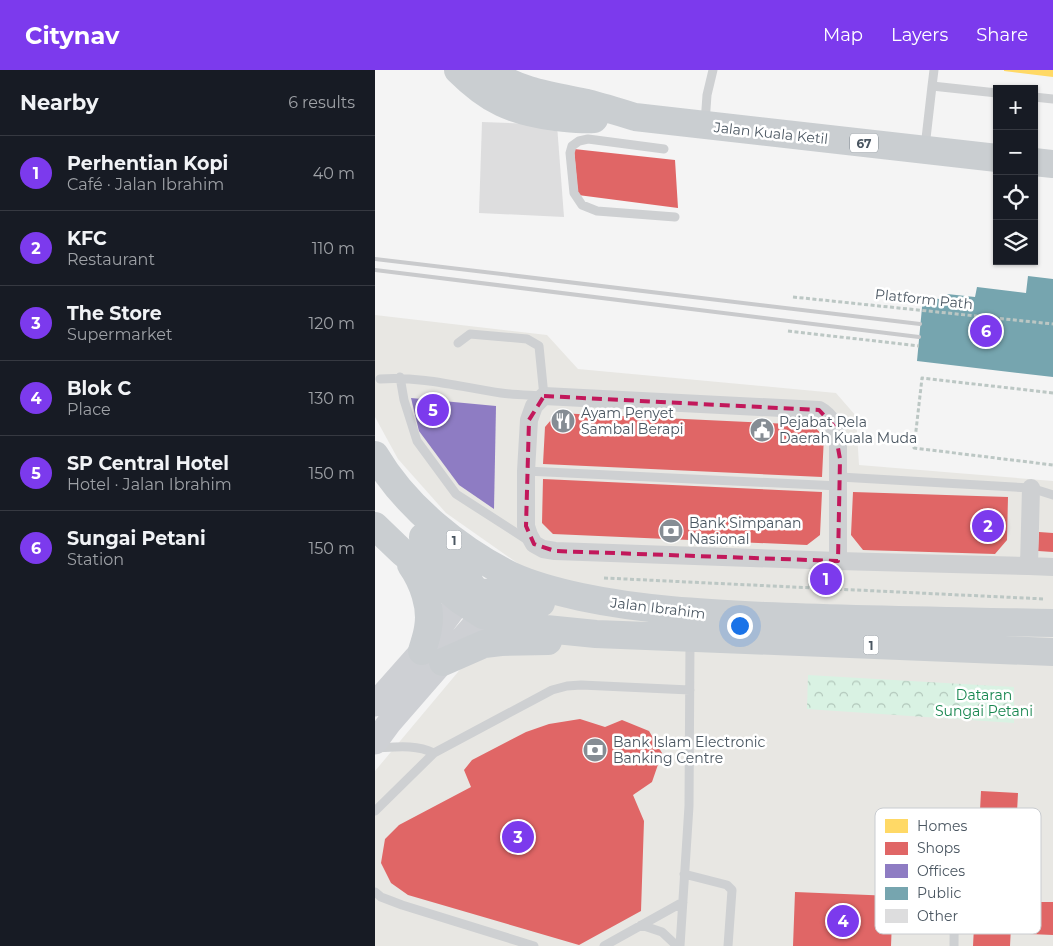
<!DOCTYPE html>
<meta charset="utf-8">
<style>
body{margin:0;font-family:Montserrat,sans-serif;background:#242831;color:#f1f3f6}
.controls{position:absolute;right:15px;top:15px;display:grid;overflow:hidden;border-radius:0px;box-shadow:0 1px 4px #0004}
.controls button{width:45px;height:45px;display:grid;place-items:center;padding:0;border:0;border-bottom:1px solid #363941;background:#171b24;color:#f1f3f6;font:25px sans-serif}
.you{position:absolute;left:364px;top:555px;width:18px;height:18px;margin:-12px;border:4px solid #fff;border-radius:50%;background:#1a73e8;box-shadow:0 0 0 8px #1a73e833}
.badge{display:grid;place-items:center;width:32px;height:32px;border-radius:50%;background:#7c3aed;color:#fff;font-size:16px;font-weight:700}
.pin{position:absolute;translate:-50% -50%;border:2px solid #fff;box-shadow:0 1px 5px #0006}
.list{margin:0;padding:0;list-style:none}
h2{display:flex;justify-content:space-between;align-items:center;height:65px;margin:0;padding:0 20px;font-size:21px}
h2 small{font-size:16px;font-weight:400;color:#9ea1a6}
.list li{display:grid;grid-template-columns:32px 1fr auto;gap:15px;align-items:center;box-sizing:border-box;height:75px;padding:0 20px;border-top:1px solid #363941}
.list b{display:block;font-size:19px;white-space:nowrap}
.list p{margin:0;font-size:16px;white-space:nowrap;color:#9ea1a6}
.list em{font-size:16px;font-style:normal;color:#9ea1a6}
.icon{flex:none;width:28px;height:28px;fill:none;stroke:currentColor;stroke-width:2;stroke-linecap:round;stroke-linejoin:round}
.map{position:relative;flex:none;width:678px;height:876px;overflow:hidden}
header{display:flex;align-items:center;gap:30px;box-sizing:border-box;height:70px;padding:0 25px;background:#7c3aed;color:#fff}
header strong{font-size:24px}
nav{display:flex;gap:28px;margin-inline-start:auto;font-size:18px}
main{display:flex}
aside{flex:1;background:#171b24}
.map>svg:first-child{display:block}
.commercial{fill:#e8e7e3}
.park{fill:url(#park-crowns)}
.homes{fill:#ffd966}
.shops{fill:#e06666}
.offices{fill:#8e7cc3}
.public{fill:#76a5af}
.building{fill:#ddddde}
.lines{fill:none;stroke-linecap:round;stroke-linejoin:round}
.path{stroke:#bcc7c4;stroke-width:3;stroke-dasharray:4 2.5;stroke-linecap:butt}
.lane{stroke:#ced0d2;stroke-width:9}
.street{stroke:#ced0d2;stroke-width:18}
.secondary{stroke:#ced0d4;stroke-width:25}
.primary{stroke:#caced1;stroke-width:28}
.rail{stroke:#c9cacc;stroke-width:4}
.marked{fill:none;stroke:#c2185b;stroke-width:4;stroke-dasharray:10 6;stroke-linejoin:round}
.labels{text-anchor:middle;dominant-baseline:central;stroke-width:5;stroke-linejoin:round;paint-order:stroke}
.shield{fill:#fff;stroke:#808990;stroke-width:1}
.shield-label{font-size:12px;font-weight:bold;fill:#4a5661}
.street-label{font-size:14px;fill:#4a5661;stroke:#fff}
.poi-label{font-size:14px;fill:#4a5661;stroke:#fff;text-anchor:start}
.park-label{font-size:14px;fill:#17864f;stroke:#fff}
.key{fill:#fff;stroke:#c9ccd0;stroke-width:1}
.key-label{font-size:14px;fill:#4a5661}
</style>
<header>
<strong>Citynav</strong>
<nav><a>Map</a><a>Layers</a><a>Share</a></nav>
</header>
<main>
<aside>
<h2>Nearby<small>6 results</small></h2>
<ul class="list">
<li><span class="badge">1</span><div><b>Perhentian Kopi</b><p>Café · Jalan Ibrahim</p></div><em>40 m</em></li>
<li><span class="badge">2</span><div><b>KFC</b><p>Restaurant</p></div><em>110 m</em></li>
<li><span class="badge">3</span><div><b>The Store</b><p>Supermarket</p></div><em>120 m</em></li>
<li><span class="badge">4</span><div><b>Blok C</b><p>Place</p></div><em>130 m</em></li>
<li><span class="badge">5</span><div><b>SP Central Hotel</b><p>Hotel · Jalan Ibrahim</p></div><em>150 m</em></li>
<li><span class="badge">6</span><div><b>Sungai Petani</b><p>Station</p></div><em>150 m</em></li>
</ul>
</aside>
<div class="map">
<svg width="678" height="876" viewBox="0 0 678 876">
<defs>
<pattern id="park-crowns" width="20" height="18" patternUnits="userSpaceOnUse" patternTransform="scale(1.25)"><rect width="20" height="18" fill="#d9f2e3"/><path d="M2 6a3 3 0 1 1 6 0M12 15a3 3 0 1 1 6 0" fill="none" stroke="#b2c7bb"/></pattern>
</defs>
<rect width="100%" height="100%" fill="#f4f4f4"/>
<path class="commercial" d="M 0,245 L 172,265 L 203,299 L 461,323 L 481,346 L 484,395 L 678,411 L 678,876 L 0,876 L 0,701 L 88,596 L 145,495 L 71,443 L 23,389 L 0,347 Z"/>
<path class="park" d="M 433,605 L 639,617 L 639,653 L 432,639 Z"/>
<path class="homes" d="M 629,0 L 678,0 L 678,7 L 629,1 Z"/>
<path class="shops" d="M 199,79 L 300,90 L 303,138 L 203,125 Z
M 182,343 L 437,355 L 449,366 L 447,407 L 168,394 L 170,357 Z
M 168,409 L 447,422 L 445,465 L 432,475 L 178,464 L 167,453 Z
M 478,422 L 633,427 L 632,470 L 620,484 L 488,480 L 476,465 Z
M 664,462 L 678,463 L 678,482 L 663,481 Z
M 205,649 L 230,657 L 247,650 L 274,661 L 287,683 L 277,712 L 258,725 L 269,751 L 266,841 L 204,875 L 33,825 L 16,813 L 6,793 L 10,769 L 24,755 L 96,717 L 89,700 L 97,690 L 151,662 L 174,654 Z
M 606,721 L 643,723 L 635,876 L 598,876 Z
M 420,822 L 518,826 L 516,876 L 418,876 Z
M 655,832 L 678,832 L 678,865 L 654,864 Z"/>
<path class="offices" d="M 36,328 L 121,336 L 119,439 L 84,415 L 44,361 Z"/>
<path class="public" d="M 653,206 L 678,209 L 678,307 L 542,291 L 548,227 L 572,230 L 572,224 L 600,227 L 602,217 L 651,223 Z"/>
<path class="building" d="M 107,52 L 182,55 L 189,147 L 104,143 Z"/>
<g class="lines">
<path class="path" d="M 418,227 L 678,254
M 413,261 L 544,276
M 678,323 L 547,308 L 539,378 L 678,395
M 229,508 L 670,529
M 435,517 L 435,506"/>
<path class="lane" d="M 557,16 L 559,0
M 659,27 L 678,29
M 330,53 L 332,25 L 338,0
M 550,77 L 557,16 L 622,23
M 289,79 L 213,69 L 204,71 L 197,76 L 195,83 L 199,123 L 207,135 L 222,141 L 300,147
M 25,307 L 29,330 L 42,371 L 81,424 L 154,471
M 5,309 C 46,306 86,317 126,323 C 140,325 154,325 169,326 L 164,276 L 152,269 L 95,264 L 83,273
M 151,401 L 464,416
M 465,407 L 656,418 L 678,425
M 0,678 C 21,677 40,674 59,683
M 0,741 L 59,683 L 177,620 L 192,616 L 206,615 L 315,620
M 309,804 L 352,815 L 357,820 L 353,876
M 0,822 L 6,827 L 27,835 L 159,876
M 266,855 L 287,862 L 302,876
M 229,876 L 308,832
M 305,876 L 314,736 L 315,570
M 579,876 L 580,750"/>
<path class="street" d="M 463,491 L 463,371 C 460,358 457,347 444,340 L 169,326 L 159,336 L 154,350 L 151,401 L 151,456 L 154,465 L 159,474 L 168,479 L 180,481 L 435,490 L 463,491 L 654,496 L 678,497
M 654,496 L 656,418"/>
<path class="secondary" d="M 0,634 L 47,581 L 85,530
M 0,672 L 14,653 L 108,545"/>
<path class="primary" d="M 83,0 C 114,31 137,41 180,47 C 192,48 206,50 219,49
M 114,0 C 142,22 178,26 212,33 C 228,37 244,42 260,47 L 622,88
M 659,92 L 678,94
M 0,385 C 30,436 84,480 137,506 C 159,516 183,522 206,527 C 267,540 329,543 390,546 C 486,550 582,551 678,553
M 0,456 L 27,482 L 85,530 L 108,545 L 171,559 L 221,564 L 678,582
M 48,467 L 88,502 L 108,534 L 109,545
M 36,495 C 48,512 57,537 53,558 C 52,566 49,574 47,581
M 87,530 C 109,515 143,526 166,533
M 68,592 L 109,574 L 126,572 L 173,571"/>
<path class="rail" d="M 0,189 L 545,254
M 0,200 L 544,267"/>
</g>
<path class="marked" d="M 169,326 L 444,340 L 459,356 L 465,389 L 463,491 L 180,481 L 159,474 L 151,456 L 154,350 Z"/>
<defs>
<symbol id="restaurant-disc" viewBox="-11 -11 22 22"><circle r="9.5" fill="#868d94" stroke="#fff"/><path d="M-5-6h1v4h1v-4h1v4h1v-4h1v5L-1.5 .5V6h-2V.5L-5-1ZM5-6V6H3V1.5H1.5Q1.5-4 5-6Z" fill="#fff"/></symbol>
<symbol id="civic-disc" viewBox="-11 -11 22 22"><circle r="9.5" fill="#868d94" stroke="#fff"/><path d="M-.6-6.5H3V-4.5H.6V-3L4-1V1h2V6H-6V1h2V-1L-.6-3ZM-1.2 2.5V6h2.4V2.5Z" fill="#fff"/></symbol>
<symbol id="bank-disc" viewBox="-11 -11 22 22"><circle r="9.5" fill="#868d94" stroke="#fff"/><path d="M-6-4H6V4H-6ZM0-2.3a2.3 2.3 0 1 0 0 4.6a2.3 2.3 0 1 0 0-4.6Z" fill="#fff"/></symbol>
</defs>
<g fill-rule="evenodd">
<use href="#restaurant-disc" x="174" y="337" width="28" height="28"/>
<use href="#civic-disc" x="373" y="346" width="28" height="28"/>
<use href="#bank-disc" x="282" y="447" width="28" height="28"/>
<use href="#bank-disc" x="206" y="666" width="28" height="28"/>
</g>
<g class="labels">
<g class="shield">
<rect x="475" y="63.5" width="28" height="19" rx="4"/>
<rect x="71.5" y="460.5" width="15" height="19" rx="4"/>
<rect x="488.5" y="565.5" width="15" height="19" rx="4"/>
</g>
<g class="shield-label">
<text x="489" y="73">67</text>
<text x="79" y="470">1</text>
<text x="496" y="575">1</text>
</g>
<g class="street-label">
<text transform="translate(396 63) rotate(6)">Jalan Kuala Ketil</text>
<text transform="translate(549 229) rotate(6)">Platform Path</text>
<text transform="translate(283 538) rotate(7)">Jalan Ibrahim</text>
</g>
<g class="poi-label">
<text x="206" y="343">Ayam Penyet<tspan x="206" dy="16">Sambal Berapi</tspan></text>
<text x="404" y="352">Pejabat Rela<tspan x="404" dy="16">Daerah Kuala Muda</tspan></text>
<text x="314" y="453">Bank Simpanan<tspan x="314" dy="16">Nasional</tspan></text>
<text x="238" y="672">Bank Islam Electronic<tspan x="238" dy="16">Banking Centre</tspan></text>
</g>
<g class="park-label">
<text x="609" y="625">Dataran<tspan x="609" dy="16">Sungai Petani</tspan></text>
</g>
</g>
<rect x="500" y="738" width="166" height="126" rx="8" class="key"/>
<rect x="510" y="749" width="23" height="14" fill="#ffd966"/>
<rect x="510" y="772" width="23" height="13" fill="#e06666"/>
<rect x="510" y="794" width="23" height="14" fill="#8e7cc3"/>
<rect x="510" y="817" width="23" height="13" fill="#76a5af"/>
<rect x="510" y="839" width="23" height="14" fill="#ddddde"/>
<g class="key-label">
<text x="542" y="761">Homes</text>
<text x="542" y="783">Shops</text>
<text x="542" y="806">Offices</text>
<text x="542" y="828">Public</text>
<text x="542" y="851">Other</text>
</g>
</svg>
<div class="controls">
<button>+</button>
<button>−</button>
<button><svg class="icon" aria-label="locate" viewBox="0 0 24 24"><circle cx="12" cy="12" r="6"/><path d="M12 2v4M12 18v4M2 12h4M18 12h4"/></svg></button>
<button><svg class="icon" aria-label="layers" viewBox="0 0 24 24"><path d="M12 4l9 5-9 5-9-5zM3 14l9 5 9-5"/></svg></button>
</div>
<div class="you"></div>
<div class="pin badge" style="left:451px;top:509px">1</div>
<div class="pin badge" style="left:613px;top:456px">2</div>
<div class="pin badge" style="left:143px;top:767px">3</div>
<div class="pin badge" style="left:468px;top:851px">4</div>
<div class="pin badge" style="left:58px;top:340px">5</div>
<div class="pin badge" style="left:611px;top:261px">6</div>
</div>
</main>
